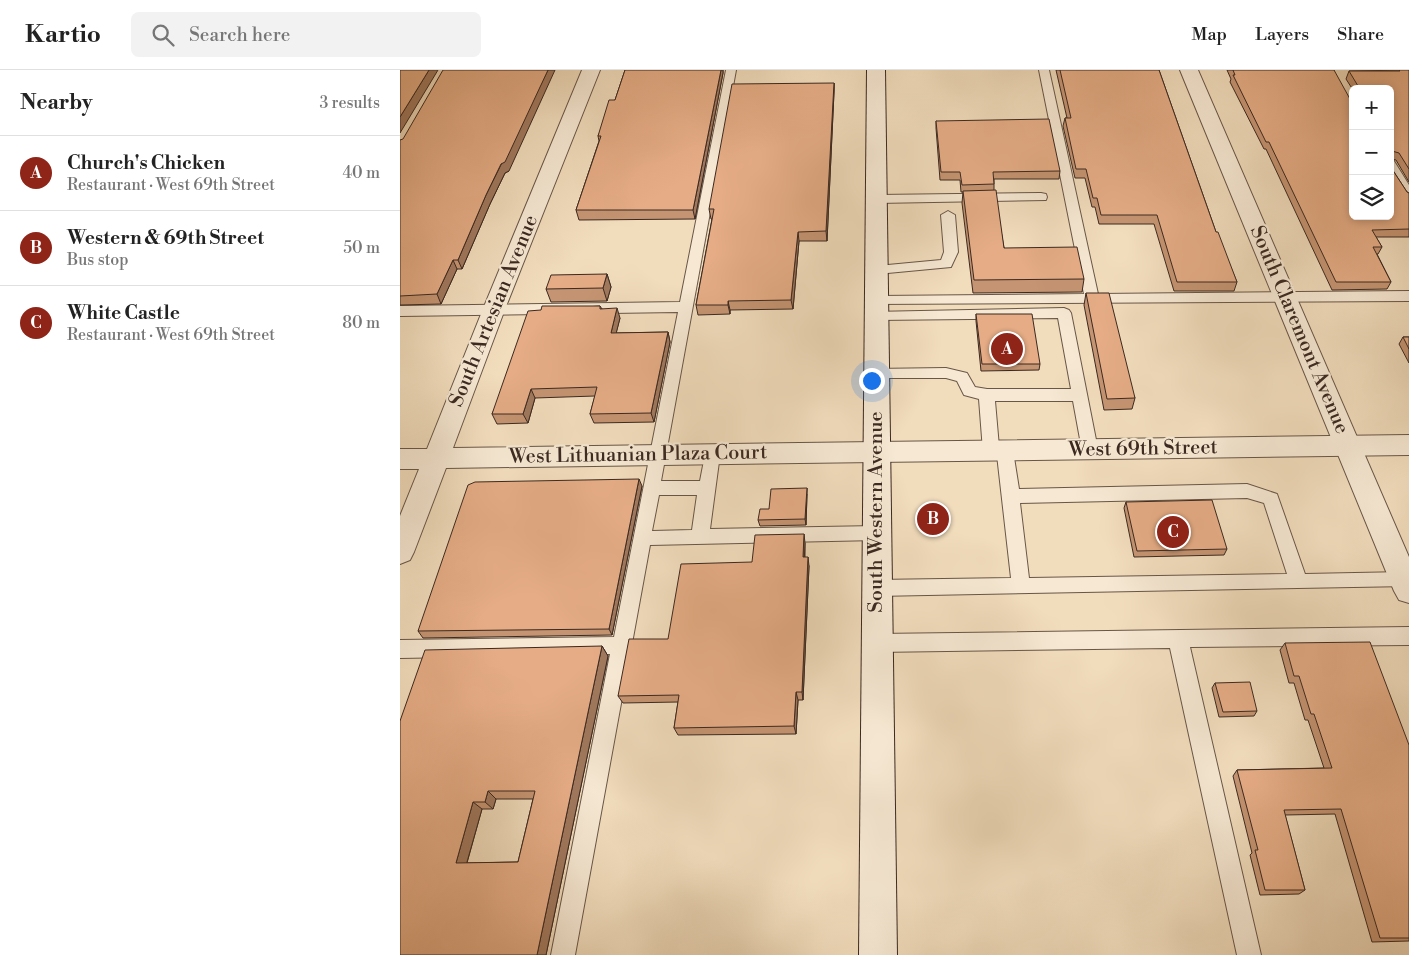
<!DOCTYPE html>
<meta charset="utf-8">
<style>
body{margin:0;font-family:"Libre Bodoni",serif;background:#f2f2f2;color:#222}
.controls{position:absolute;right:15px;top:15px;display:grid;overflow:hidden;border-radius:8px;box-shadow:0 2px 8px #0003}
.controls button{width:45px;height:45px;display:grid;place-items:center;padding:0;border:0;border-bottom:1px solid #e0e0e0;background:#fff;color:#222;font:25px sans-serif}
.you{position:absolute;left:471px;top:310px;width:18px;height:18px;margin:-12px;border:4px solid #fff;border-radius:50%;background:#1a73e8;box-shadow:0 0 0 8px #1a73e833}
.badge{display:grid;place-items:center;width:32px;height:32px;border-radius:50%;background:#8f2418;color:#fff;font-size:16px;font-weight:700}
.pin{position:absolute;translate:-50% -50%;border:2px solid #fff;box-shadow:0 1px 5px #0006}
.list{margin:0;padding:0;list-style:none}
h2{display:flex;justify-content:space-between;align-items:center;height:65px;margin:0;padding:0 20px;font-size:21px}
h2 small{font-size:16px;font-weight:400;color:#767676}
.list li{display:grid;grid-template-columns:32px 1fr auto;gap:15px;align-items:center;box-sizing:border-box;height:75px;padding:0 20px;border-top:1px solid #e0e0e0}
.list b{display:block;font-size:19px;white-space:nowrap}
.list p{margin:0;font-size:16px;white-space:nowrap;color:#767676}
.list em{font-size:16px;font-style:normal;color:#767676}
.icon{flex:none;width:28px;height:28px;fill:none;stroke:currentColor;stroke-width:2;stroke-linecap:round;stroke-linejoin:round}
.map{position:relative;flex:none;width:1009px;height:885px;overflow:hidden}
header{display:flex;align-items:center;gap:30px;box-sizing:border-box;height:70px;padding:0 25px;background:#fff;border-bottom:1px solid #e0e0e0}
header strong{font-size:24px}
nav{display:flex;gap:28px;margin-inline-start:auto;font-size:18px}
.search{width:350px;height:45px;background:#f2f2f2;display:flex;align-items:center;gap:12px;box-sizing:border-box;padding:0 18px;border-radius:8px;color:#767676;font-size:19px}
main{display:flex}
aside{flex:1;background:#fff}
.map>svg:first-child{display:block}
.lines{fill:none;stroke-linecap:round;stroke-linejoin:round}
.service-casing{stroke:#685648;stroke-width:2}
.minor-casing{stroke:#685648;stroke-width:2}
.tertiary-casing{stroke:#685648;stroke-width:2}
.secondary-casing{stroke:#3b2921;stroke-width:2}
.service{fill:#f6e8d3;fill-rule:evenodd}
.minor{fill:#f6e8d3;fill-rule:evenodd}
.tertiary{fill:#f6e8d3;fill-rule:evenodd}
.secondary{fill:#f6e8d3;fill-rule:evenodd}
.wall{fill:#c59472;stroke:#3b2921;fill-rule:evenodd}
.shaded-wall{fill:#a0785d;stroke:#3b2921}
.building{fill:#e5ac85;stroke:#3b2921;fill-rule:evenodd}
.labels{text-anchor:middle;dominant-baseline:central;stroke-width:4.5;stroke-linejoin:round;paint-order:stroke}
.street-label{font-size:20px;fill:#3b2921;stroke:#f6e8d3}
</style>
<header>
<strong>Kartio</strong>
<div class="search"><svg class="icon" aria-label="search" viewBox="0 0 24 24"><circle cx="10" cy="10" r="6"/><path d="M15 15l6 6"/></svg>Search here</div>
<nav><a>Map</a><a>Layers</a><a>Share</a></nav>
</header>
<main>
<aside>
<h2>Nearby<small>3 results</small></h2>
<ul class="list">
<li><span class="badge">A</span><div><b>Church's Chicken</b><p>Restaurant · West 69th Street</p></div><em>40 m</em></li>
<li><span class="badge">B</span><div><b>Western &amp; 69th Street</b><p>Bus stop</p></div><em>50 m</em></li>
<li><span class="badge">C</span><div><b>White Castle</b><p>Restaurant · West 69th Street</p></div><em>80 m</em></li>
</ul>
</aside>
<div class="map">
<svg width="1009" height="885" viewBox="0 0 1009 885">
<rect width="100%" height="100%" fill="#f1dcbc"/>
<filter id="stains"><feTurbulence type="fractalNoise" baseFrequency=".004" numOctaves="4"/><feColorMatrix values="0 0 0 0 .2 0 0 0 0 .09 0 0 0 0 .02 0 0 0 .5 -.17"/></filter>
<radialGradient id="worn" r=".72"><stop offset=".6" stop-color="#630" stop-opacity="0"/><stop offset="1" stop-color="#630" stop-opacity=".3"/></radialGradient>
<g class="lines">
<defs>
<path id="service" d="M 326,0 L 336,0 L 261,411 L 300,411 L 306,380 L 312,378 L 318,380 L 320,384 L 310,459 L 477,456 L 483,458 L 486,463 L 483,468 L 477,470 L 250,475 L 175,885 L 151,885 L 210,584 L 0,588 L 0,570 L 214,567 L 278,242 L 0,246 L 0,236 L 280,232 ZM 259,425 L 297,425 L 292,460 L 252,461 Z
M 639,0 L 649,0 L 698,224 L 1009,221 L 1009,231 L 472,234 L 470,231 L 472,228 L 477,226 L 684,224 Z
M 990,90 L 994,91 L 1009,115 L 1009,129 L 1004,128 L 990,105 Z
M 641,123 L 646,124 L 647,127 L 646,130 L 477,133 L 471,129 L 477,125 Z
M 548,141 L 555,145 L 558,182 L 551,197 L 477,204 L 472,203 L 470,200 L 472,197 L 477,196 L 541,190 L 544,182 L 541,145 Z
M 664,238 L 669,240 L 671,243 L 698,380 L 696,384 L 690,386 L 684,384 L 682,380 L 673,331 L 595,331 L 599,377 L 605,375 L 611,377 L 613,381 L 619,419 L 847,414 L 877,424 L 905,504 L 1005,502 L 1009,504 L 1009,516 L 476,526 L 469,524 L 467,518 L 469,512 L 476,510 L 611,508 L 597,385 L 591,387 L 585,385 L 583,381 L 579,329 L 564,325 L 557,311 L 546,308 L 477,308 L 472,307 L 469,303 L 472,299 L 546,298 L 567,303 L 575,317 L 587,319 L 671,319 L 658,248 L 477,250 L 472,248 L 470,245 L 472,242 ZM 847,428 L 864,433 L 887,504 L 629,508 L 620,433 Z
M 1009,557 L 1009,575 L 790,577 L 861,885 L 837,885 L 770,578 L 476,582 L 469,579 L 466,573 L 469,567 L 476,564 Z"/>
<path id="minor" d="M 182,0 L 200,0 L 105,239 L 53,378 L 476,372 L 485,375 L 489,382 L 485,389 L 476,392 L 46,398 L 14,482 L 10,490 L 0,494 L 0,446 L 19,399 L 0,399 L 0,379 L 27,379 L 83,239 Z
M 780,0 L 798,0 L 1009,487 L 1009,533 L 999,530 L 994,521 Z"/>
<path id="tertiary" d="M 1009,365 L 1009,385 L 476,392 L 467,389 L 463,382 L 467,375 L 476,372 Z"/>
<path id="secondary" d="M 467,0 L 485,0 L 497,885 L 459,885 Z"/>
</defs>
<use href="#service" class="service-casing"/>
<use href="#minor" class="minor-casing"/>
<use href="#tertiary" class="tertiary-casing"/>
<use href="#secondary" class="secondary-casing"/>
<use href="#service" class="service"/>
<use href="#minor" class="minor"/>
<use href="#tertiary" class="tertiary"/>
<use href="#secondary" class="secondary"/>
</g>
<path class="wall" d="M 225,0 L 323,0 L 323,3 L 295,149 L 179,150 L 176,140 L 199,71 L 198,66 L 215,30 Z
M 656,0 L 759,0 L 816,162 L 837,212 L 834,221 L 774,221 L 754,154 L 699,154 L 695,137 L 692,137 L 685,108 L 675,108 L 663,56 L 665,48 L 667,48 Z
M 827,0 L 934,0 L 953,146 L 990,19 L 953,19 L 953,20 L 946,9 L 949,1 L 1009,0 L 1009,112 L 996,90 L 992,89 L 992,99 L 1007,122 L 1009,123 L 1009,167 L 976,167 L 982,177 L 978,184 L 977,184 L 991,212 L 987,219 L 932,220 L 866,79 L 864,79 L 830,12 L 831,9 Z
M 434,13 L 434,22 L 427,171 L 399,171 L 393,239 L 330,240 L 330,244 L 298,245 L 296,235 L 312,149 L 311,149 L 309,139 Z
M 536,51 L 660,101 L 659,109 L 594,109 L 594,120 L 604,178 L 684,209 L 682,222 L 573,223 L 562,133 L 563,122 L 561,122 L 560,110 L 540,110 L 536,58 Z
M 0,70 L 109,101 L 105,103 L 90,134 L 62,199 L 57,199 L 41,234 L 0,235 Z
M 207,204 L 211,217 L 207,231 L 151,232 L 146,219 Z
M 686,223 L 735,328 L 732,339 L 704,340 L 684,235 Z
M 200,236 L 202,239 L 220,248 L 216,263 L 268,262 L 270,272 L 254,352 L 194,353 L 190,344 L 195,326 L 135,328 L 128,353 L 97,354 L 92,344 L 141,240 Z
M 576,244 L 640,294 L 639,300 L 581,301 L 576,251 Z
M 1003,267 L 1009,267 L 1009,293 L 999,274 Z
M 242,416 L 212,565 L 23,568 L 18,561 Z
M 407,424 L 406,455 L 360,456 L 358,450 L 369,439 Z
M 726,432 L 827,479 L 824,485 L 734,487 L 724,438 Z
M 405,473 L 405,487 L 409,496 L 403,630 L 398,630 L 396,664 L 278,665 L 274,658 L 278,632 L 223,633 L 218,626 L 268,569 L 352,492 Z
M 885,573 L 1009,675 L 1009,871 L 972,872 L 935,744 L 885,745 L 905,820 L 899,824 L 860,825 L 850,785 L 852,783 L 833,706 L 837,700 L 924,698 L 908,650 L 905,650 L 894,613 L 889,613 L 880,580 Z
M 202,576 L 208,586 L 146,885 L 0,885 L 0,651 ZM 96,729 L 133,729 L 118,792 L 67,793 L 82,739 L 93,739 Z
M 815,613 L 857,641 L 854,646 L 819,647 L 812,618 Z"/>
<path class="shaded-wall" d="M 29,0 L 38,0 L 0,63 L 0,47 Z
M 148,0 L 155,0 L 109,101 L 105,103 L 90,134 L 62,199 L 58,190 L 86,125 Z
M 321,0 L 323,0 L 323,3 L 295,149 L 293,140 Z
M 434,13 L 434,22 L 427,171 L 426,161 Z
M 398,162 L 399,171 L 393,239 L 391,230 Z
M 53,190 L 57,199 L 41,234 L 37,224 Z
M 207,204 L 211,217 L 207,231 L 203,218 Z
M 328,231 L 330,240 L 330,244 L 328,235 Z
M 217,238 L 220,248 L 214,272 L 211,263 Z
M 268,262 L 270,272 L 254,352 L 251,343 Z
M 131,319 L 135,328 L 128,353 L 123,344 Z
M 239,409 L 242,416 L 212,565 L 209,559 Z
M 407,418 L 407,424 L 406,455 L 405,449 Z
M 404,464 L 405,473 L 404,496 L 403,487 Z
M 408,487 L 409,496 L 403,630 L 402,622 Z
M 202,576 L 208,586 L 146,885 L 137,885 Z
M 396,622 L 398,630 L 396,664 L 394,656 Z
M 88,721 L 96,729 L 93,739 L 85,732 Z
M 73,732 L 82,739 L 65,799 L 56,793 Z"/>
<path class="building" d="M 0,0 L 29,0 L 0,47 Z
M 43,0 L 148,0 L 105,92 L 101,94 L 86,125 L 58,190 L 53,190 L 37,224 L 0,226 L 0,70 L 3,69 Z
M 225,0 L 321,0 L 293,140 L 176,140 L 201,66 L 198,66 L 209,30 L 215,30 Z
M 660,0 L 759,0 L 816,162 L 818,162 L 837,212 L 777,212 L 757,145 L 701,145 L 697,128 L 693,128 L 686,99 L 676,99 L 665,48 L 671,48 Z
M 833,0 L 934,0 L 950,29 L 953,30 L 953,146 L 990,146 L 990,19 L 958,19 L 958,16 L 949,1 L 1000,1 L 999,0 L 1009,0 L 1009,99 L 999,83 L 992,81 L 992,99 L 1007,122 L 1009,123 L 1009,159 L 972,160 L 982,177 L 973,177 L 991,212 L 936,212 L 869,72 L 866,72 L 833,5 L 835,5 Z
M 434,13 L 426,161 L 398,162 L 391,230 L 328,231 L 328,235 L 296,235 L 314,139 L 309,139 L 332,14 Z
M 649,49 L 660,101 L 593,102 L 594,114 L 562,115 L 560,102 L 541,102 L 536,51 Z
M 596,120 L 604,178 L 677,177 L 684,209 L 574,210 L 563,121 Z
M 207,204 L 203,218 L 146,219 L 151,205 Z
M 686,223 L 709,223 L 735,328 L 707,329 Z
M 142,236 L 200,236 L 200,239 L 217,238 L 211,263 L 268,262 L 251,343 L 190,344 L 197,317 L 131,319 L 123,344 L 92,344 L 128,241 L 141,240 Z
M 576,244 L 632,244 L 640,294 L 582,294 Z
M 1003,267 L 1009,267 L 1009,279 Z
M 239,409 L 209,559 L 18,561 L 68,415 L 75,412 Z
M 407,418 L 405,449 L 358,450 L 360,439 L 369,439 L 371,419 Z
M 812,430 L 827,479 L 737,481 L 726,432 Z
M 404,464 L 403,487 L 408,487 L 402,622 L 396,622 L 394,656 L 274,658 L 279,625 L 218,626 L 229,569 L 268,569 L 281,494 L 352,492 L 355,465 Z
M 970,572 L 1009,675 L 1009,868 L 980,868 L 941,739 L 884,740 L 905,820 L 865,820 L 855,780 L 858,780 L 837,700 L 932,698 L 914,644 L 911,644 L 899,606 L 894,606 L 885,573 Z
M 202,576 L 137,885 L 0,885 L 0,651 L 25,580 ZM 88,721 L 135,721 L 118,792 L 56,793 L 73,732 L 85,732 Z
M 850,612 L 857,641 L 823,642 L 815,613 Z"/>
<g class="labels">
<g class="street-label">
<text transform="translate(94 241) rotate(-68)">South Artesian Avenue</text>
<text transform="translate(899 260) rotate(67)">South Claremont Avenue</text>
<text transform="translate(743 379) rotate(-1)">West 69th Street</text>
<text transform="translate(238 385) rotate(-1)">West Lithuanian Plaza Court</text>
<text transform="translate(476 442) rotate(-90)">South Western Avenue</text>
</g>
</g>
<rect width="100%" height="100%" filter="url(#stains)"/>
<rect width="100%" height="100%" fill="url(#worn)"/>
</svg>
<div class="controls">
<button>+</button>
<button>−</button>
<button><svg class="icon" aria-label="layers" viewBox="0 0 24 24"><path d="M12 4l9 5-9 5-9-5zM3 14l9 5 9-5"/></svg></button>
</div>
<div class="you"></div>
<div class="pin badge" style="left:607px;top:279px">A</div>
<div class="pin badge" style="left:533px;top:449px">B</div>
<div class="pin badge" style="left:773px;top:462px">C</div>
</div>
</main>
